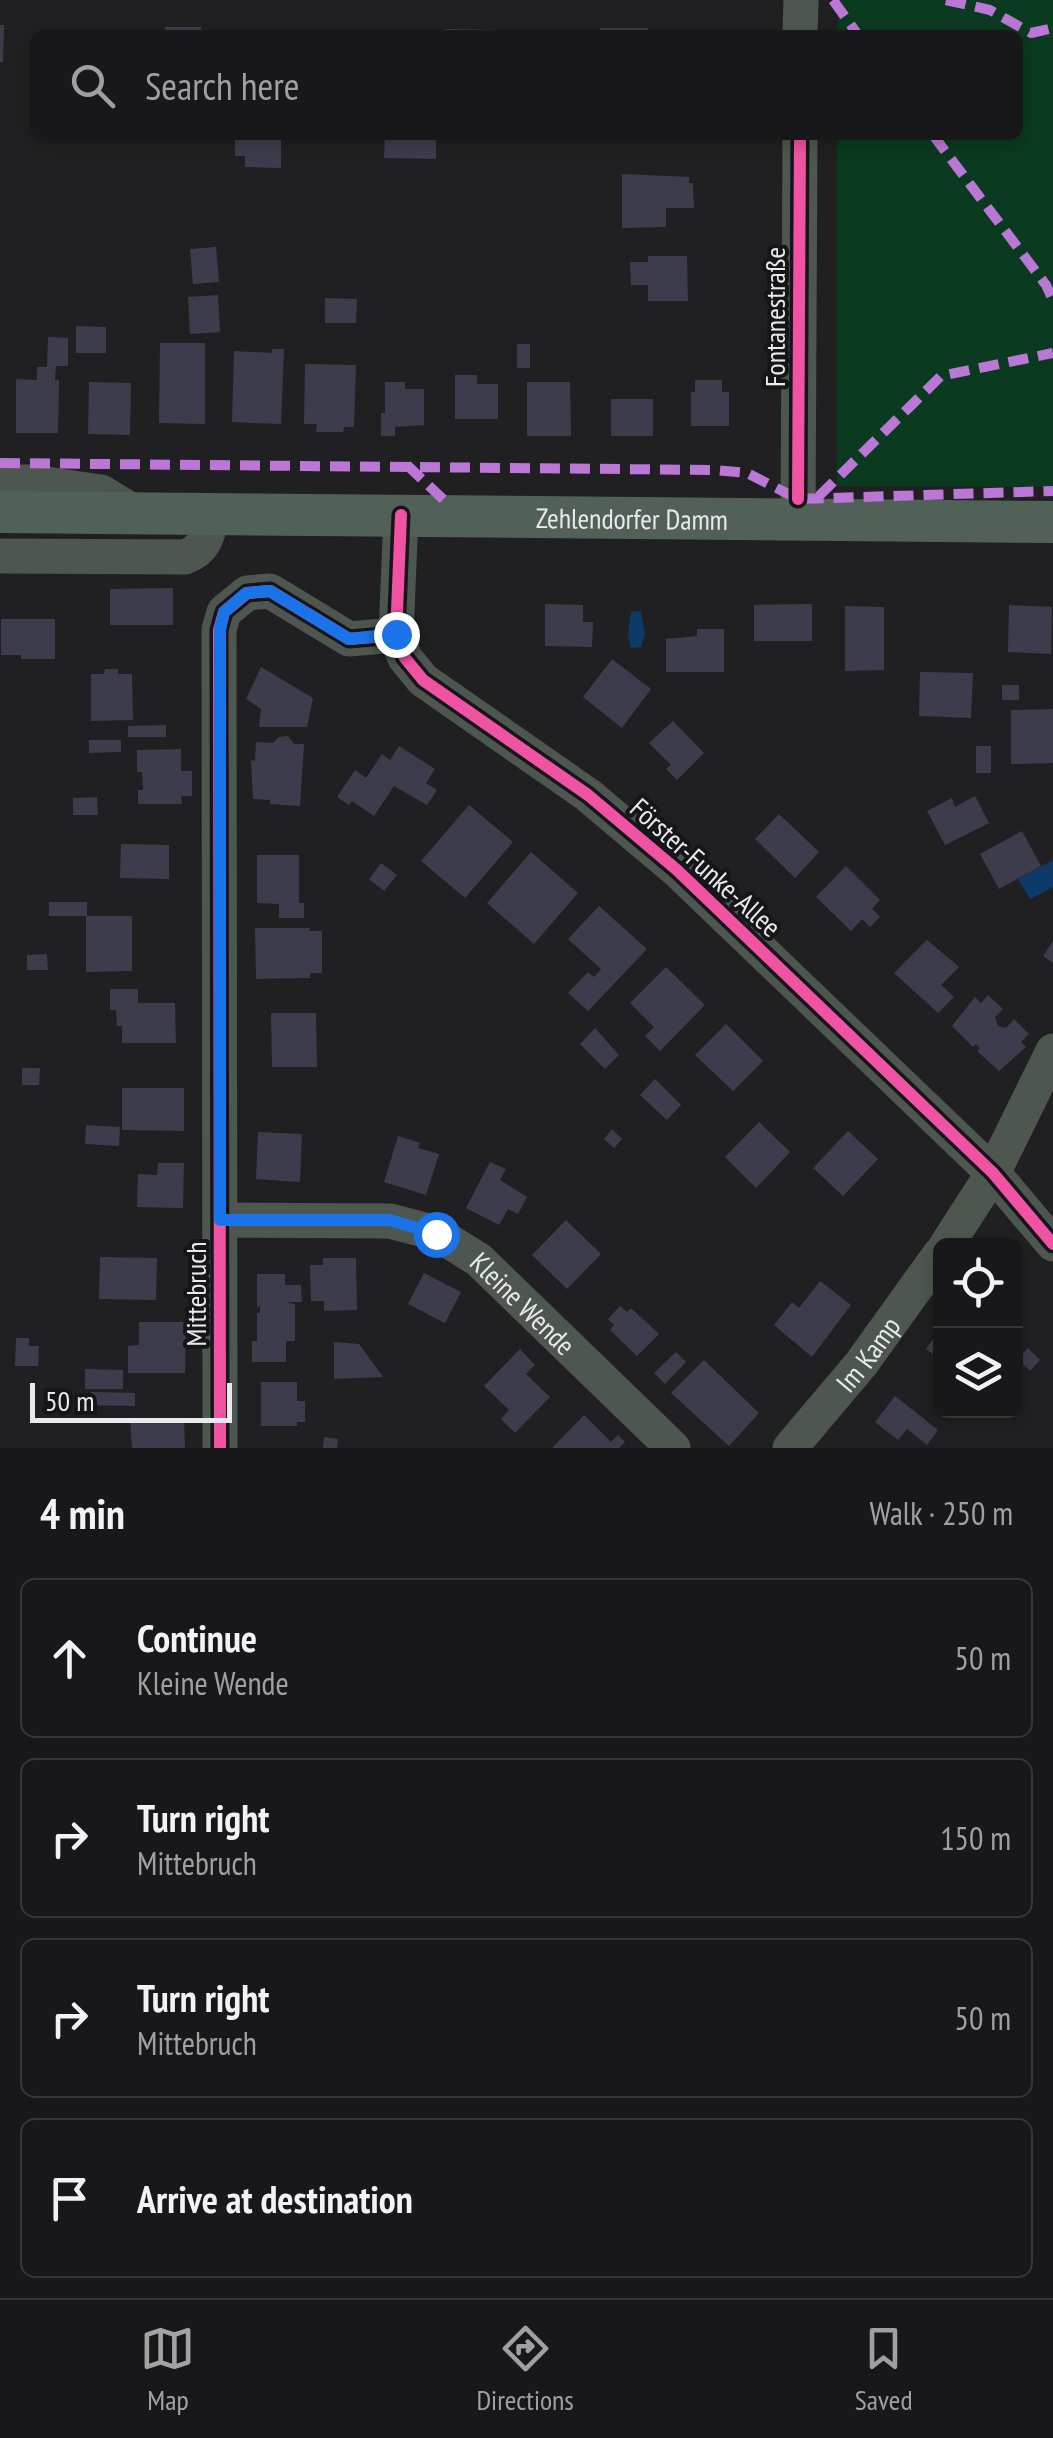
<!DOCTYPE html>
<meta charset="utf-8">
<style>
body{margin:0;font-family:"PT Sans Narrow",sans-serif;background:#212123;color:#f1f3f6}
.controls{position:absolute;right:30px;bottom:30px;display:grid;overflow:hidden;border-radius:15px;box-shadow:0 5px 15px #0003}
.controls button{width:90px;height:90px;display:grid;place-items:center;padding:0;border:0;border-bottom:2px solid #363739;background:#18181a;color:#f1f3f6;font:50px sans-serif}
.scale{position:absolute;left:30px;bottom:25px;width:202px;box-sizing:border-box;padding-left:10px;border:5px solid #eaeaed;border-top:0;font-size:28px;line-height:35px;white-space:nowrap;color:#eaeaed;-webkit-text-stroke:8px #16161a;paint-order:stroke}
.stop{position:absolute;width:30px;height:30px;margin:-22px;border:8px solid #1a73e8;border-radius:50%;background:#fff}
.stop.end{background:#1a73e8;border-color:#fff;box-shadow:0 2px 10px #0008}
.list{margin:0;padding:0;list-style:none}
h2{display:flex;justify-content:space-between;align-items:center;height:130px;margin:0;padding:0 40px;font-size:42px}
h2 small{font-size:32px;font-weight:400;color:#9fa0a2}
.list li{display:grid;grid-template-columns:65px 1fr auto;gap:30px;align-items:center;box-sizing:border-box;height:160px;margin:0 20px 20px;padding:0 20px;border:2px solid #363739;border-radius:15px}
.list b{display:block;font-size:38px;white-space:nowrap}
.list p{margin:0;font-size:32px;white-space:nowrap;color:#9fa0a2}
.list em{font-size:32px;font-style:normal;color:#9fa0a2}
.icon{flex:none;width:55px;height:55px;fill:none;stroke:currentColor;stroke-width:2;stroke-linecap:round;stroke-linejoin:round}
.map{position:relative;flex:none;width:1053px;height:1448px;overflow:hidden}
.search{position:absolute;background:#18181a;box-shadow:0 5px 15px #0003;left:30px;right:30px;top:30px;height:110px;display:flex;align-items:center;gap:25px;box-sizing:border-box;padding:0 35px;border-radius:15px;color:#9fa0a2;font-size:38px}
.sheet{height:850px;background:#18181a}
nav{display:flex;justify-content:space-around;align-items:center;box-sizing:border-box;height:140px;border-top:2px solid #363739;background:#18181a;font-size:28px;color:#9fa0a2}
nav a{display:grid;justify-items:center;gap:5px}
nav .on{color:#a3a3a6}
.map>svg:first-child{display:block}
.green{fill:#0a3a1f}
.water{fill:#0e3a6a}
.building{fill:#3d3c4c}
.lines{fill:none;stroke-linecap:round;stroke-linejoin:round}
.minor{stroke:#4d574f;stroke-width:35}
.major{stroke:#526157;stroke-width:42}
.quiet{stroke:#ba77d6;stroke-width:10;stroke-dasharray:20 10;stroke-linecap:butt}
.cycleway-casing{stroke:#16161a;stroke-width:19}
.cycleway{stroke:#f153a3;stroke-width:12}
.route{stroke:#1a73e8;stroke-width:12}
.labels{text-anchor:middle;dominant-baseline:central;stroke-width:8;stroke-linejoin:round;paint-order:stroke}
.street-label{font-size:28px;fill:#eaeaed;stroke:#16161a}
</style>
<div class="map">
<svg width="1053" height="1448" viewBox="0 0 1053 1448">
<rect width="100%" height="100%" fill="#202022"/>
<path class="green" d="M 838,0 L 1053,0 L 1053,487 L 837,486 L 837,135 L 1018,135 L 1018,35 L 838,35 Z"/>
<path class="water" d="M 641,611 L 645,635 L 641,647 L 631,648 L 628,636 L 631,612 Z
M 1053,860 L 1053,887 L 1030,899 L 1018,879 Z"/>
<path class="building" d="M 0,25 L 4,25 L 3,62 L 0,62 Z
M 165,27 L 201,27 L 201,35 L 165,35 Z
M 600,28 L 648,28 L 648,35 L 600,35 Z
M 445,29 L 505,30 L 505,35 L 445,35 Z
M 235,135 L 281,135 L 281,168 L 245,167 L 245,156 L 235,156 Z
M 385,135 L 436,135 L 436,159 L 384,158 Z
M 622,174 L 689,177 L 689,183 L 693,183 L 694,208 L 666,208 L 666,227 L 622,228 Z
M 216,247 L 219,282 L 193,284 L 190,249 Z
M 648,256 L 687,256 L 688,301 L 648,301 L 648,285 L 631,285 L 630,262 L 648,262 Z
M 218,295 L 220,332 L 190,334 L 188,297 Z
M 325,298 L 357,299 L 356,323 L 325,323 Z
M 76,326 L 106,327 L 106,353 L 76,353 Z
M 48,337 L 68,338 L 68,366 L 56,366 L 55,380 L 59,380 L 58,433 L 16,433 L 16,379 L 37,380 L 37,367 L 47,367 Z
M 160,343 L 205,343 L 205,424 L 159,423 Z
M 517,344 L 530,344 L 530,368 L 517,368 Z
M 272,349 L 284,349 L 281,424 L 232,422 L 234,351 L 272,353 Z
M 305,364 L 356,365 L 354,427 L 344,427 L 343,432 L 316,432 L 317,424 L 304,424 Z
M 455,375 L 477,375 L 477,384 L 498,384 L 498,419 L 455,419 Z
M 695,380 L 722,380 L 722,392 L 729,392 L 729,426 L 691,426 L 691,392 L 695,392 Z
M 89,382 L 131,383 L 130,435 L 88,434 Z
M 385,382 L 405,382 L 405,389 L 424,389 L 424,425 L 395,427 L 395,436 L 381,436 L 381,413 L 385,413 Z
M 527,382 L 570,382 L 571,436 L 527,436 Z
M 611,399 L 653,399 L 653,436 L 611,436 Z
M 173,588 L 173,625 L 110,625 L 110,589 Z
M 545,604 L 583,605 L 583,622 L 593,622 L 592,647 L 545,646 Z
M 812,604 L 812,641 L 754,641 L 754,605 Z
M 1009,605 L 1052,607 L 1051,654 L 1008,652 Z
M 845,606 L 884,607 L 884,670 L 845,671 Z
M 1,619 L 55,619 L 55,659 L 21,659 L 21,655 L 1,655 Z
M 697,629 L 724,629 L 724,672 L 666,672 L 666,639 L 697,636 Z
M 612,659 L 651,689 L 622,728 L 583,697 Z
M 261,667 L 313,698 L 307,727 L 259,727 L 261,709 L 246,699 Z
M 105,669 L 118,669 L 118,674 L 132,674 L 133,720 L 91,721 L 91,674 L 104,674 Z
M 920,672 L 973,673 L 971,718 L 919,716 Z
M 1002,685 L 1019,685 L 1019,700 L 1002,700 Z
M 1053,709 L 1053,763 L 1011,764 L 1011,710 Z
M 673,721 L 704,753 L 677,780 L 666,769 L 671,765 L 649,743 Z
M 166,725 L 166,737 L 128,737 L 128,726 Z
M 288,736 L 294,744 L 304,744 L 300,806 L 270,804 L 270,800 L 253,799 L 251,760 L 255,761 L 256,742 L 273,743 L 279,737 Z
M 89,740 L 121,740 L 121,752 L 89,753 Z
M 399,746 L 435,769 L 426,783 L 437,790 L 427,805 L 394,786 L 374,816 L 352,801 L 349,805 L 337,797 L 355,770 L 366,778 L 382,754 L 390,760 Z
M 976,746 L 991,746 L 991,773 L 976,773 Z
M 181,749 L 181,771 L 192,771 L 192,796 L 181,796 L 182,804 L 138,804 L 138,790 L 143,790 L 142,772 L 137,772 L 137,750 Z
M 975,796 L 989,823 L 945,845 L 927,811 L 952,798 L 955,807 Z
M 97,797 L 98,815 L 73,815 L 73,798 Z
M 469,805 L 513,842 L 465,898 L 421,861 Z
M 779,814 L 819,852 L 795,878 L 755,839 Z
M 1022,831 L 1041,866 L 999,889 L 980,854 Z
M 121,844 L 169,845 L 169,879 L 120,878 Z
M 531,852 L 578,893 L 534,944 L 487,903 Z
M 257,855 L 299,855 L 299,903 L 304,903 L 304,918 L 279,918 L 279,904 L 257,903 Z
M 381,863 L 397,875 L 384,891 L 369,879 Z
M 846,866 L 880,900 L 872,909 L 880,917 L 870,927 L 862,919 L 851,931 L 816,897 Z
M 49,902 L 87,902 L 87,916 L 49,916 Z
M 599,906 L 647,949 L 588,1011 L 568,993 L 588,972 L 594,977 L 601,969 L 568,939 Z
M 86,916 L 132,916 L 132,971 L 86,972 Z
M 255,928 L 310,928 L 309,931 L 322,931 L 322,973 L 310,973 L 310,978 L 256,979 Z
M 927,940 L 959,967 L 941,985 L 954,997 L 938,1013 L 894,973 Z
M 1053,941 L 1053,963 L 1043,956 Z
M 47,954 L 48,970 L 27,970 L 27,955 Z
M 666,967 L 705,1005 L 660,1051 L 645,1036 L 654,1027 L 630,1003 Z
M 110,989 L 138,989 L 138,1003 L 175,1003 L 176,1043 L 122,1043 L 122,1026 L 117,1026 L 116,1010 L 110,1010 Z
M 988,995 L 1003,1009 L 995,1017 L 998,1026 L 1006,1028 L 1014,1019 L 1029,1034 L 1021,1042 L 1026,1047 L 999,1071 L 977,1051 L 980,1048 L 976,1044 L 973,1047 L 952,1026 L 975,997 L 981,1003 Z
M 271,1013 L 316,1013 L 317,1067 L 272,1067 Z
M 726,1024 L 763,1061 L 733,1091 L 695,1055 Z
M 595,1028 L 619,1055 L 605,1069 L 580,1044 Z
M 22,1068 L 40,1068 L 39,1085 L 22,1085 Z
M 655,1079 L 681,1105 L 667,1120 L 640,1095 Z
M 122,1088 L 184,1088 L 184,1131 L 122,1130 Z
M 759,1122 L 790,1152 L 756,1188 L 725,1157 Z
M 86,1125 L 120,1127 L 119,1146 L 85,1144 Z
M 612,1129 L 622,1139 L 614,1148 L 604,1139 Z
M 848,1131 L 878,1159 L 843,1196 L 813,1168 Z
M 258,1132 L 302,1134 L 300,1182 L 256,1179 Z
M 398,1136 L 420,1143 L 418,1148 L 439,1154 L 426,1195 L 384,1182 Z
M 490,1162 L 506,1169 L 500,1180 L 527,1197 L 518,1214 L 508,1209 L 499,1225 L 466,1208 Z
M 158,1163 L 184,1163 L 183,1208 L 137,1207 L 138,1174 L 157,1175 Z
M 566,1220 L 601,1254 L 567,1289 L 532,1255 Z
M 100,1257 L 157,1258 L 156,1300 L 99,1299 Z
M 323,1258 L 356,1258 L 357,1310 L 324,1311 L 324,1301 L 311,1301 L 310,1265 L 323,1265 Z
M 424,1273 L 461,1292 L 445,1323 L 408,1304 Z
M 257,1274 L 285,1274 L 285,1285 L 301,1285 L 302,1302 L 285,1302 L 295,1304 L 295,1341 L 286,1341 L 286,1362 L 252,1362 L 252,1341 L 257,1341 L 257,1313 L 260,1313 L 260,1306 L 257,1307 Z
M 820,1281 L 851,1305 L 812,1357 L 774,1325 L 792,1302 L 799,1308 Z
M 620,1306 L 627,1312 L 631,1308 L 659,1334 L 637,1356 L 610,1330 L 614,1325 L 608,1319 Z
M 139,1322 L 186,1322 L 185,1373 L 128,1373 L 128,1346 L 139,1345 Z
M 940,1329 L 940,1367 L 935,1363 L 939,1359 L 926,1349 Z
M 16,1338 L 29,1338 L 29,1346 L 39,1346 L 38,1366 L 15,1366 Z
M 334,1342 L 359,1344 L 383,1377 L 334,1379 Z
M 1028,1348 L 1040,1360 L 1030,1371 L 1018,1359 Z
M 520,1349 L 535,1365 L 526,1374 L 550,1397 L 515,1433 L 501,1419 L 509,1410 L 484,1386 Z
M 676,1352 L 686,1362 L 665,1384 L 654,1373 Z
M 704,1360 L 759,1413 L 729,1446 L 671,1393 Z
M 85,1369 L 123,1370 L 123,1389 L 85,1389 Z
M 261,1382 L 297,1382 L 297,1401 L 305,1401 L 305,1422 L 297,1422 L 297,1426 L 261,1426 Z
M 91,1392 L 135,1393 L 135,1406 L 91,1405 Z
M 895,1396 L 938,1430 L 927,1445 L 907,1429 L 898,1440 L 875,1422 Z
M 584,1415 L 611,1442 L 618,1435 L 625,1442 L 619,1448 L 552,1448 Z
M 184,1419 L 185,1448 L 132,1448 L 130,1421 Z
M 324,1437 L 338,1439 L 337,1448 L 323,1448 Z"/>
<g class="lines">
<g class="minor">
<path d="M 800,35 L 801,0"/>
<path d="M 0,482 L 32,482 L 101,492 L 137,514"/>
<path d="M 401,515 L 396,635 L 405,658 L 423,680 L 588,795 L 677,870 L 993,1173 L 1053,1244"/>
<path d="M 798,518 L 800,135"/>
<path d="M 0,556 L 185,557 C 205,550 208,535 212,516"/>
<path id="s1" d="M 220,1220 L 390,1221 L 436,1233 L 479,1260 L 673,1448"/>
<path d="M 946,1246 L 993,1173 L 1053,1051"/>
<path d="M 220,1448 L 219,630 L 224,612 L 247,593 L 270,591 L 349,639 L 396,635"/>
<path id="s2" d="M 790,1448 L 861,1364 L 940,1254"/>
</g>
<path class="major" id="s3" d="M 0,512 L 1053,522"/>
<path class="quiet" d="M 833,0 L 858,35
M 946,0 L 990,10 L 1031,33 L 1053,28
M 933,135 L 1046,285 L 1053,300
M 0,463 L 715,470 L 747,473 L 798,499 L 1053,491
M 407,465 L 446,502
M 819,496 L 941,376 L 1053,353"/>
<defs>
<path id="cycleway" d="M 798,499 L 800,135
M 401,515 L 396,635 L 405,658 L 423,680 L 588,795 L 677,870 L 993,1173 L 1053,1244
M 220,1448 L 219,630 L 224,612 L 247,593 L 270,591 L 349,639 L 396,635"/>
</defs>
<use href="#cycleway" class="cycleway-casing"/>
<use href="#cycleway" class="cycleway"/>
</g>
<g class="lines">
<path class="route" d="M 396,634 L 349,639 L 270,591 L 246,593 L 224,612 L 220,630 L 220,1220 L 390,1220 L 436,1234"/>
</g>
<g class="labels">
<g class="street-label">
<text transform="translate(774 317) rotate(-90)">Fontanestraße</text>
<text stroke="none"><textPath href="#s3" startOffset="632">Zehlendorfer Damm</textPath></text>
<text transform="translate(706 867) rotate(42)">Förster-Funke-Allee</text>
<text transform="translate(195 1294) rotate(-90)">Mittebruch</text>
<text stroke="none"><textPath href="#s1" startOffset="330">Kleine Wende</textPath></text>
<text stroke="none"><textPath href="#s2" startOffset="122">Im Kamp</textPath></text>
</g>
</g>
</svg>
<div class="controls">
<button><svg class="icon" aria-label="locate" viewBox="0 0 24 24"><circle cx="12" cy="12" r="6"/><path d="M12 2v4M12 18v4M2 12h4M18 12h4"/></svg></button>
<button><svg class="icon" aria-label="layers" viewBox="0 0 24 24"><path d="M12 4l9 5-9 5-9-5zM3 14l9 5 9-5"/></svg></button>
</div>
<div class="scale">50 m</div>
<div class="stop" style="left:436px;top:1234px"></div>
<div class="stop end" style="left:396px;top:634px"></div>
<div class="search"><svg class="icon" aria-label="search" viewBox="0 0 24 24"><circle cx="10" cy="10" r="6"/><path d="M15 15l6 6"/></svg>Search here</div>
</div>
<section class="sheet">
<h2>4 min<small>Walk · 250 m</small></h2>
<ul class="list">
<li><svg class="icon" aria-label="ahead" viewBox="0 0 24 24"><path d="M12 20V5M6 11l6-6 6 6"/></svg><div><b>Continue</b><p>Kleine Wende</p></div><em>50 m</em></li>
<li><svg class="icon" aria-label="right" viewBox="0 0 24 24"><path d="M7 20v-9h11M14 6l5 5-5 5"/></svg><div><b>Turn right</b><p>Mittebruch</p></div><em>150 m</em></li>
<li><svg class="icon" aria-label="right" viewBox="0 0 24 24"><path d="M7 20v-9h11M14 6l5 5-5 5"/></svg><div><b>Turn right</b><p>Mittebruch</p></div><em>50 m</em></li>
<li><svg class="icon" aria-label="arrive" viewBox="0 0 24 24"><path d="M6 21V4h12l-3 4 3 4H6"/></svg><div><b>Arrive at destination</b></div></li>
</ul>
</section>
<nav>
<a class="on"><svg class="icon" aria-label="map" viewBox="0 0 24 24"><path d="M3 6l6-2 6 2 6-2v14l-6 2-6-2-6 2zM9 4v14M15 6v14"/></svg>Map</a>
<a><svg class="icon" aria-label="directions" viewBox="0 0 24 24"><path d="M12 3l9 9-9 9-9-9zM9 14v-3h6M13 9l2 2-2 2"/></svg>Directions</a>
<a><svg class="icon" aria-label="saved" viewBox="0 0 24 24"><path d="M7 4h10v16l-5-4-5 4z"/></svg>Saved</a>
</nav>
